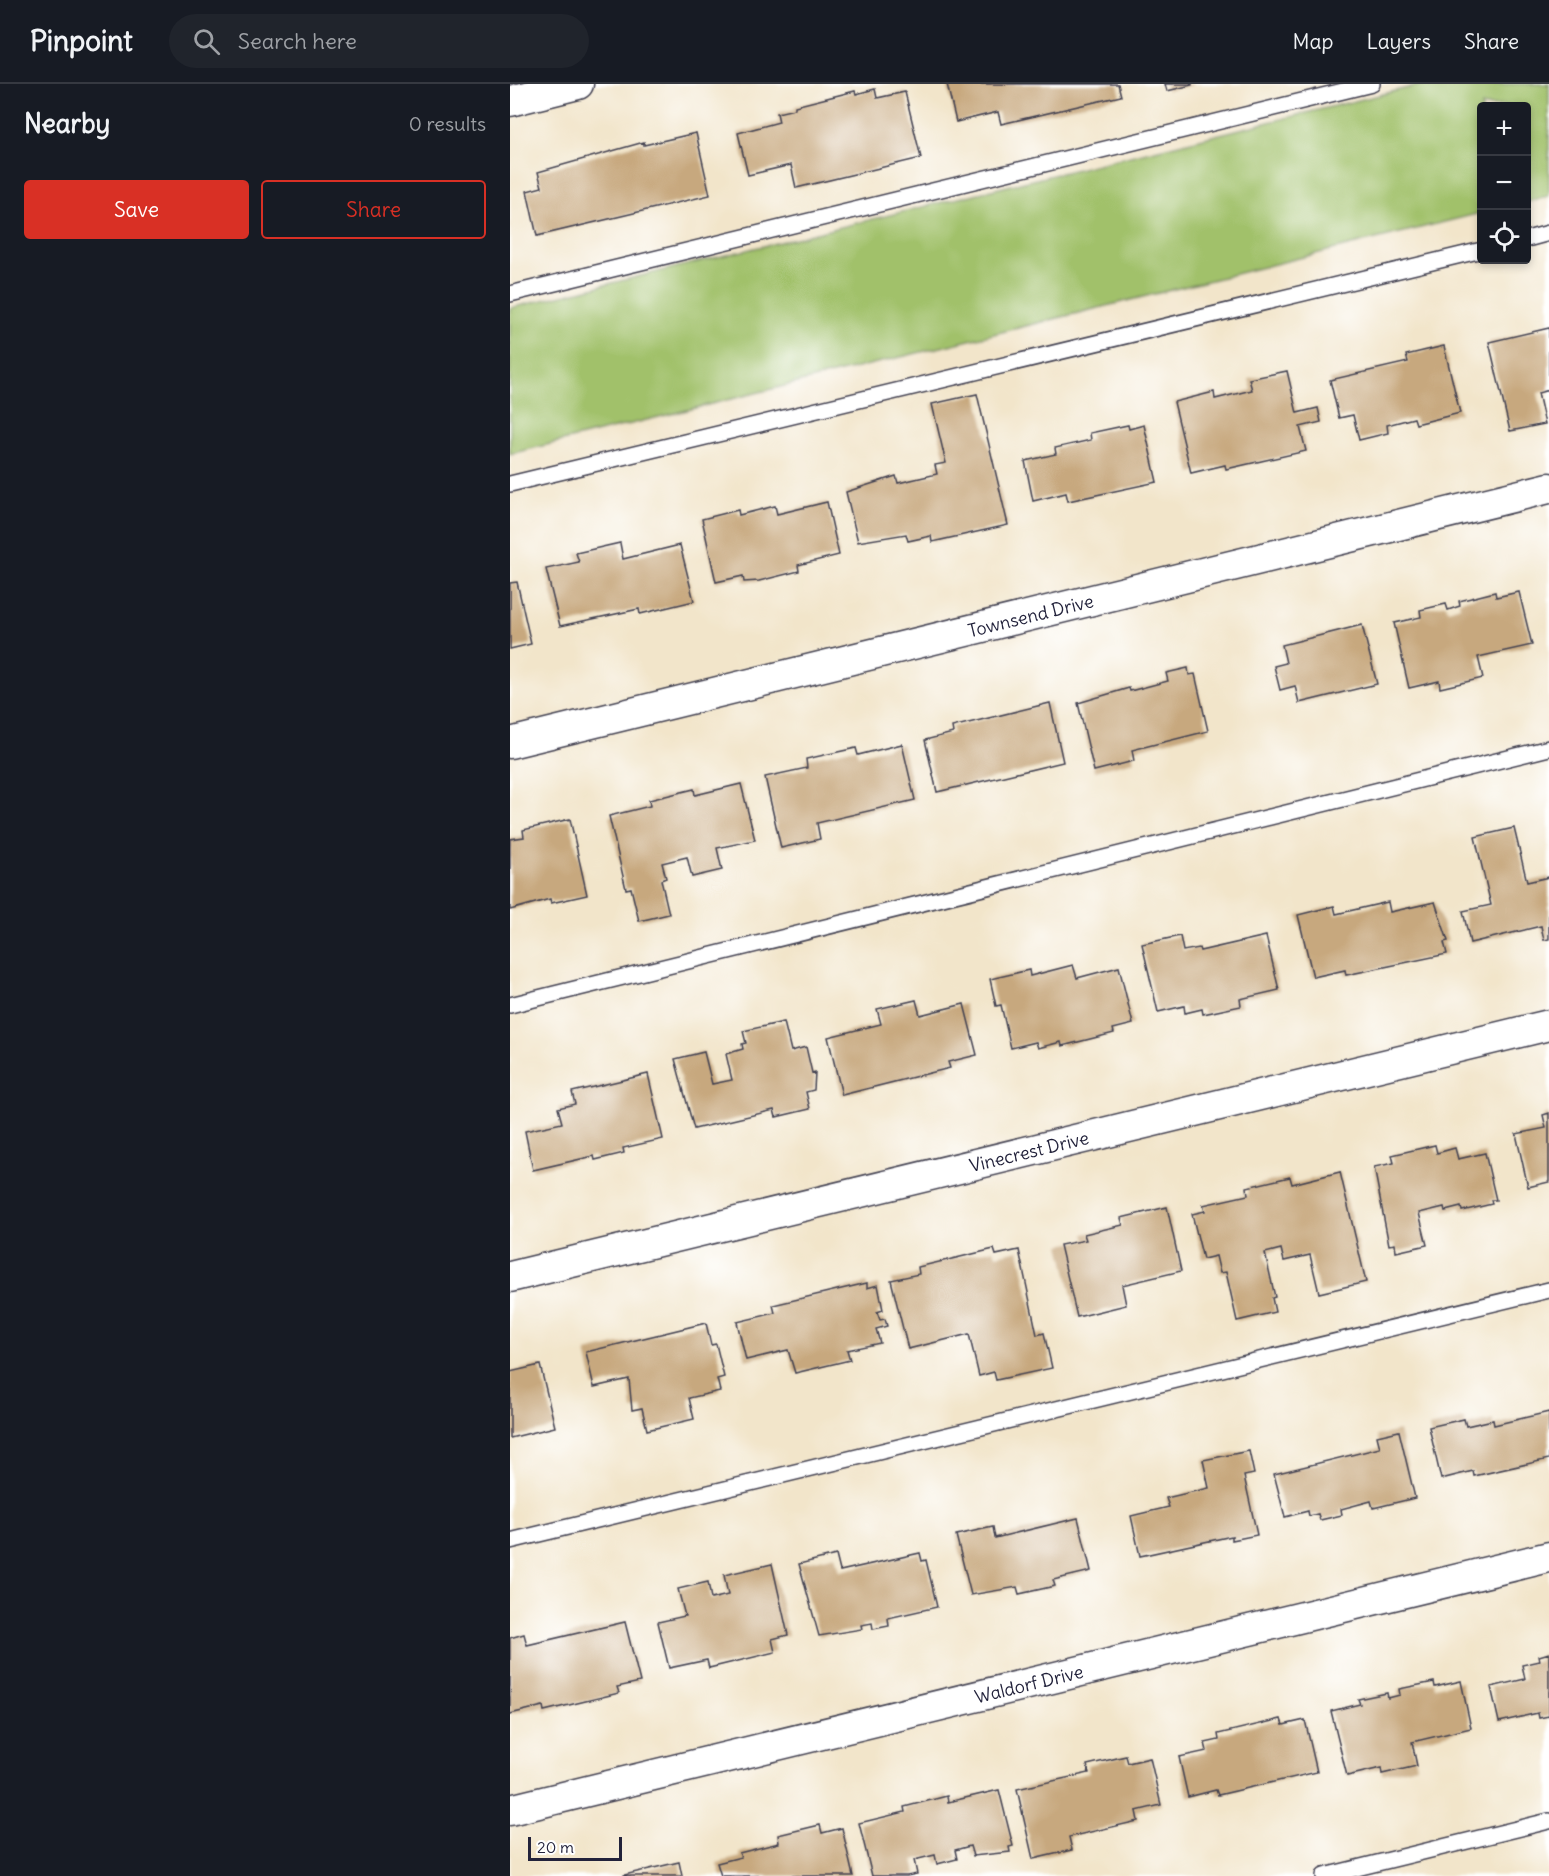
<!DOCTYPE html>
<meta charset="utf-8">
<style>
body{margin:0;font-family:Delius,sans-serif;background:#20242c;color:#f1f3f6}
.controls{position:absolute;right:18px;top:18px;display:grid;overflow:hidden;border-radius:6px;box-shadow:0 3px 9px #0003}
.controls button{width:54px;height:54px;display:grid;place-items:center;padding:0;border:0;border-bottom:2px solid #363941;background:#171b24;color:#f1f3f6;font:30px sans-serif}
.scale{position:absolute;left:18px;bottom:15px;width:94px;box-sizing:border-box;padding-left:6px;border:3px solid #22223b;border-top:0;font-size:16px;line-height:21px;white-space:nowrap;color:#22223b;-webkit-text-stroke:4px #fff;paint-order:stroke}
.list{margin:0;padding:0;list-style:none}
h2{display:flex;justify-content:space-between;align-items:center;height:78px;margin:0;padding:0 24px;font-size:26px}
h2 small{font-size:20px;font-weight:400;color:#9ea1a6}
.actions{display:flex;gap:12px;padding:18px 24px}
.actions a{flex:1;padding:14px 0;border:2px solid #d93025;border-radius:6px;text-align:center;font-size:21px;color:#d93025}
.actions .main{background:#d93025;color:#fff}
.icon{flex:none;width:33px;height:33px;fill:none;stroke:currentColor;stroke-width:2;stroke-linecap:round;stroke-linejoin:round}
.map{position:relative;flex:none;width:1039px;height:1792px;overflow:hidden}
header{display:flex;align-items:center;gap:36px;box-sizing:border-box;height:84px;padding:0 30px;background:#171b24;border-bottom:2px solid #363941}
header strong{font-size:28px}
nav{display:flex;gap:33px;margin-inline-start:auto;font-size:21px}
.search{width:420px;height:54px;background:#20242c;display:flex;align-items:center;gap:15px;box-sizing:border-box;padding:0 21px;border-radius:33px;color:#9ea1a6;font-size:22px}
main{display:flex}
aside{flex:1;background:#171b24}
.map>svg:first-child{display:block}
.green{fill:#a1c16a;stroke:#627252;stroke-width:1.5}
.building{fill:#c7a87e}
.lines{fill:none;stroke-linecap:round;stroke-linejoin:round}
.service-casing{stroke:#413f50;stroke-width:18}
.minor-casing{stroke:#413f50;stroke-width:33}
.service{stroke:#fff;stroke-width:15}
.minor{stroke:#fff;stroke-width:30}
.labels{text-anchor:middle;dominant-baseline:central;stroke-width:4.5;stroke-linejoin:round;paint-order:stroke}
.street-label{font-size:18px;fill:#22223b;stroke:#fff}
</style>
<header>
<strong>Pinpoint</strong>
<div class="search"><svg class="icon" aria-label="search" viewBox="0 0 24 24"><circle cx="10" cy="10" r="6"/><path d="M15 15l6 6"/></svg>Search here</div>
<nav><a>Map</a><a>Layers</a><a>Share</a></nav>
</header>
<main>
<aside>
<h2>Nearby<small>0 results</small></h2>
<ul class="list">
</ul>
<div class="actions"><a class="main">Save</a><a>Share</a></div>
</aside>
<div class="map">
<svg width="1039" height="1792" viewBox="0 0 1039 1792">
<rect width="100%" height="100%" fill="#fff"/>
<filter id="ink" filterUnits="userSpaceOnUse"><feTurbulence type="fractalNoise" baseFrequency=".0167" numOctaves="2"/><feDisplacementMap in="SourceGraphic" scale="12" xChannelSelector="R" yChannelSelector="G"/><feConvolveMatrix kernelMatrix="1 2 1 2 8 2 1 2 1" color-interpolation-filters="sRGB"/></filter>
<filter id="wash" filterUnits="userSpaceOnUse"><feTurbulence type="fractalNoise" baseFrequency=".008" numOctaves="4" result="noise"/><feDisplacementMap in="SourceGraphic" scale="24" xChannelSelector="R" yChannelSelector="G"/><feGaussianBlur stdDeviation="1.35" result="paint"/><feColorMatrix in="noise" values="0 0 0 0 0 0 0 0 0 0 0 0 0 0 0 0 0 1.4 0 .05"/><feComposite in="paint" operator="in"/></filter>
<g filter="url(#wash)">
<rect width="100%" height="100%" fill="#f2e5ca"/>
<path class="green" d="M 914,0 L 1039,0 L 1039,112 L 1017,118 L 1017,22 L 972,22 L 971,129 L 0,370 L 0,224 Z"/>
<g id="blocks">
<path class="building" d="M 437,0 L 608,0 L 611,12 L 491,40 L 488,28 L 446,38 Z
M 655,0 L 682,0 L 682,1 L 657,7 Z
M 365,5 L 367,14 L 395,8 L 411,74 L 286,104 L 281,81 L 238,91 L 228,49 L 269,38 L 267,29 L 285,25 L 285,22 L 345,7 L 346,10 Z
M 186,49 L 200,111 L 27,152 L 17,107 L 32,103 L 28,88 L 134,58 L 134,61 Z
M 1039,244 L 1039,306 L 1028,309 L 1035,340 L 1000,347 L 979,258 Z
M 934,262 L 950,329 L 906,340 L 904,334 L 877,341 L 878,349 L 849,356 L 843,331 L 829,334 L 820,296 L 898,278 L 896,271 Z
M 777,287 L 787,329 L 808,324 L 811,338 L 790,343 L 796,367 L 716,385 L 715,381 L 681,389 L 664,318 L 704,308 L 705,315 L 742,306 L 739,295 Z
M 467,310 L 498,441 L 422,458 L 421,452 L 398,457 L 396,450 L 348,458 L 336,408 L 386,392 L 388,399 L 427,390 L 425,381 L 436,379 L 422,320 Z
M 618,341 L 619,345 L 634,341 L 647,398 L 558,417 L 556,409 L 523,417 L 515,377 L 546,370 L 545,364 L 581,356 L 580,349 Z
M 317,418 L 329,471 L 288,481 L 289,487 L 249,497 L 234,498 L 233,492 L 206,498 L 192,435 L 228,426 L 229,431 L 265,422 L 267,430 Z
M 110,459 L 113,475 L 170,461 L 184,517 L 130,530 L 129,525 L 50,542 L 36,485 L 69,478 L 66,469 Z
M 7,498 L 21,560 L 0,565 L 0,499 Z
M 985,508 L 986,513 L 1009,508 L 1022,561 L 968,573 L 973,594 L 930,604 L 929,597 L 899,604 L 884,539 L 911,533 L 910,526 L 936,520 L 938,526 L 950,522 L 949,517 Z
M 852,541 L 867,600 L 789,619 L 785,602 L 770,606 L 764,582 L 776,579 L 772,561 Z
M 678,584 L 679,591 L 685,590 L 698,647 L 622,666 L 624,677 L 584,687 L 568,619 L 619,604 L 620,607 L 658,597 L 656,589 Z
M 540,619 L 553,678 L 427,708 L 415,656 L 443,649 L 442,643 Z
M 392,660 L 405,716 L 307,739 L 310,755 L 271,764 L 255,693 L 297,684 L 296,675 L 346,664 L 348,671 Z
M 231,700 L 245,756 L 207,764 L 212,786 L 182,793 L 177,773 L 152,779 L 156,794 L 151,796 L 159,830 L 129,837 L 121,804 L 116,805 L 99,732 L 140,722 L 139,716 L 184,705 L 185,711 Z
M 60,735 L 77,811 L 41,819 L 40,815 L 0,826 L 0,755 L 14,753 L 13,746 Z
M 1004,744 L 1017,798 L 1039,793 L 1039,855 L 1034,856 L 1031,842 L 960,859 L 953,827 L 981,821 L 965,753 Z
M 878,818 L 880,828 L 925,818 L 938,857 L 934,858 L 937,870 L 836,891 L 835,886 L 803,893 L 788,831 L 824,822 L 826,830 Z
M 670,852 L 673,867 L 689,864 L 690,867 L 756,852 L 769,906 L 730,915 L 731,922 L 693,930 L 692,925 L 675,929 L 674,922 L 648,928 L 632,860 Z
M 563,881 L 567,894 L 609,883 L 623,940 L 603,945 L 604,949 L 552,962 L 551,958 L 528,964 L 526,958 L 501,964 L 491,921 L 486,922 L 480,895 L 519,886 L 520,892 Z
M 406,916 L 410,931 L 454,920 L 467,971 L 438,978 L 440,984 L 332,1011 L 318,953 L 371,940 L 367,925 Z
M 274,938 L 281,967 L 296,963 L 302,989 L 305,988 L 304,1006 L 296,1008 L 300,1025 L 266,1033 L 264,1026 L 184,1045 L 165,975 L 194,968 L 202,1000 L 222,996 L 216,970 L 233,965 L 232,960 L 236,959 L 233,947 Z
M 138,990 L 153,1055 L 113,1064 L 114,1069 L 85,1076 L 84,1072 L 23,1086 L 15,1047 L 52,1039 L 48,1024 L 65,1020 L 62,1008 Z
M 1039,1029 L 1039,1098 L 1018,1103 L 1006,1050 L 1036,1044 L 1033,1031 Z
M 925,1061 L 927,1069 L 945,1064 L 948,1075 L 975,1069 L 986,1116 L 981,1116 L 982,1120 L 952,1127 L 951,1123 L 935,1127 L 934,1123 L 909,1129 L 917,1161 L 886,1168 L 885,1160 L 879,1161 L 864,1083 L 884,1079 L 882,1071 Z
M 830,1088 L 856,1198 L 809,1209 L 800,1171 L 774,1177 L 771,1165 L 755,1169 L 765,1213 L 762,1214 L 765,1228 L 727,1237 L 716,1188 L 710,1189 L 706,1172 L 693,1175 L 682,1130 L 695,1127 L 693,1121 L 738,1111 L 737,1103 L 780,1093 L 782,1100 Z
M 657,1123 L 671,1187 L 612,1201 L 616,1221 L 567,1233 L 550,1161 L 576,1156 L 574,1150 L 613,1141 L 611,1134 Z
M 484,1165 L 486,1171 L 509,1166 L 527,1251 L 534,1249 L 542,1284 L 486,1296 L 484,1288 L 469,1292 L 459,1250 L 398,1265 L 381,1196 L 409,1190 L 408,1183 Z
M 357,1199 L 357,1204 L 368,1201 L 373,1226 L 367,1228 L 370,1236 L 375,1235 L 377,1242 L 366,1245 L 370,1259 L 337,1266 L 340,1276 L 285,1289 L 278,1266 L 236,1276 L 227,1238 L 265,1229 L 263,1221 Z
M 196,1239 L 201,1261 L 206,1260 L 214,1293 L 207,1295 L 210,1307 L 179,1314 L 184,1335 L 137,1346 L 132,1324 L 122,1326 L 119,1295 L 84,1303 L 76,1268 Z
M 30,1281 L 45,1343 L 0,1354 L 0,1288 Z
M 1039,1328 L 1039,1375 L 964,1392 L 963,1387 L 931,1395 L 919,1343 L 954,1335 L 956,1342 L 983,1336 L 984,1341 Z
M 889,1347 L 905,1414 L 863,1424 L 861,1417 L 831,1425 L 832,1431 L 810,1436 L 808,1430 L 799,1432 L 798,1427 L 775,1433 L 764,1390 L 870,1364 L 867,1352 Z
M 739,1367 L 744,1390 L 734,1392 L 747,1451 L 722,1456 L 722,1452 L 630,1472 L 621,1432 L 659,1423 L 656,1414 L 699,1404 L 693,1376 Z
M 568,1434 L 581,1487 L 543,1496 L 545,1502 L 509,1510 L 507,1503 L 461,1511 L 446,1451 L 483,1443 L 485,1454 Z
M 410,1469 L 412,1477 L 416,1476 L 427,1523 L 378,1534 L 379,1542 L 363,1545 L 362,1539 L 351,1541 L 352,1545 L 309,1552 L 289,1480 L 326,1471 L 330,1487 Z
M 262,1480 L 278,1551 L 262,1555 L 265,1568 L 199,1584 L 197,1576 L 159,1584 L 148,1538 L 175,1532 L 168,1505 L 198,1498 L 201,1515 L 218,1511 L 214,1491 Z
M 115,1538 L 130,1598 L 107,1603 L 109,1609 L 34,1627 L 33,1622 L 0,1630 L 0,1554 L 14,1550 L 17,1561 Z
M 1039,1569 L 1039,1632 L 1029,1634 L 1028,1629 L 989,1638 L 981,1603 L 1015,1595 L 1012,1581 L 1030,1577 L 1029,1572 Z
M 951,1597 L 961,1644 L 902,1658 L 907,1682 L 872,1690 L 871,1684 L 837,1692 L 821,1627 L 850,1620 L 848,1615 L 877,1609 L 878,1614 L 890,1611 L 889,1605 L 924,1598 L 925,1603 Z
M 771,1635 L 773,1641 L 795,1636 L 807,1688 L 708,1711 L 706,1706 L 678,1713 L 669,1673 L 697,1667 L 695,1659 L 709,1656 L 708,1650 Z
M 616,1672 L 618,1679 L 640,1674 L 651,1721 L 626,1727 L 628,1737 L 559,1753 L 562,1766 L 523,1775 L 507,1705 L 579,1689 L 577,1681 Z
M 489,1706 L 503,1762 L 499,1763 L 500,1768 L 463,1772 L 460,1762 L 445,1766 L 447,1775 L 427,1780 L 425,1771 L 404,1776 L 407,1790 L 397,1792 L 362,1792 L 349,1739 L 395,1728 L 394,1723 L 437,1712 L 438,1718 Z
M 310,1741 L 312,1749 L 332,1744 L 343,1792 L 211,1792 L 207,1779 L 231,1773 L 229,1769 L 269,1759 L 268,1751 Z
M 169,1778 L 172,1792 L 114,1792 L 114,1791 Z"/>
</g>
</g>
<g filter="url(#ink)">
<use href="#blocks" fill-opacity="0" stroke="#413f50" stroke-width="1.5"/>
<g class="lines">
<defs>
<path id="service" d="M 1017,155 L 1039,149
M 0,210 L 862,0
M 0,400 L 972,166
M 0,921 L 1039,664
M 0,1457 L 1039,1206
M 814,1792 L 1039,1737"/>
<g id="minor">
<path d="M 0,17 L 68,0"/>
<path id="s1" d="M 0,659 L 1039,404"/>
<path id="s2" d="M 0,1193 L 1039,941"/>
<path id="s3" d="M 0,1726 L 1039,1473"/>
</g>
</defs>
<use href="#service" class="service-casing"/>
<use href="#minor" class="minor-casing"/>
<use href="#service" class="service"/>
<use href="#minor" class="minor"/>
</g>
</g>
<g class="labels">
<g class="street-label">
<text stroke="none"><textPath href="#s1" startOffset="536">Townsend Drive</textPath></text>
<text stroke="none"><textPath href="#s2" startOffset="534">Vinecrest Drive</textPath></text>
<text stroke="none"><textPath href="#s3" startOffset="534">Waldorf Drive</textPath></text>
</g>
</g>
</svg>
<div class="controls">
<button>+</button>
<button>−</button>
<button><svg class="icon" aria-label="locate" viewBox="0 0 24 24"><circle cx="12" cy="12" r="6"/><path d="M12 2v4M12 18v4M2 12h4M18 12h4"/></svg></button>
</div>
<div class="scale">20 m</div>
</div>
</main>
